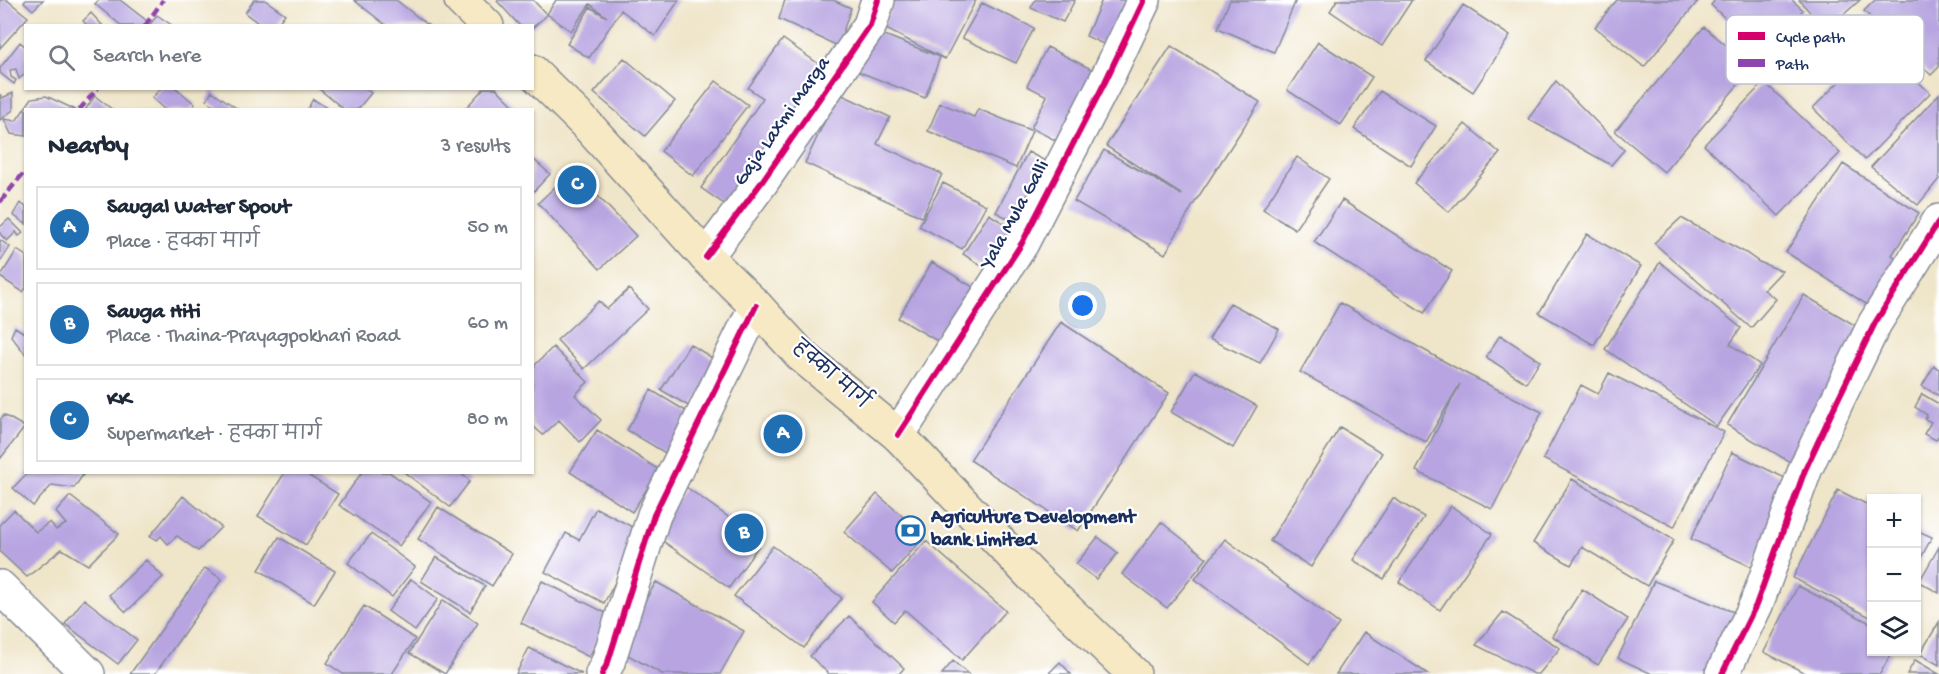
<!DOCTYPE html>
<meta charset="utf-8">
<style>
body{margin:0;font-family:"Gochi Hand","Playpen Sans Deva",sans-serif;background:#f2f2f3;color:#1f2937}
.controls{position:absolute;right:18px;bottom:18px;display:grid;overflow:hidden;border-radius:0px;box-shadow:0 2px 4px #0004}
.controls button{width:54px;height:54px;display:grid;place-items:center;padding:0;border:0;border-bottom:2px solid #e0e1e3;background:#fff;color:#1f2937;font:30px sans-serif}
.you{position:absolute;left:1083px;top:306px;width:21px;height:21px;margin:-15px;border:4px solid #fff;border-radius:50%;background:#1a73e8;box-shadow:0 0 0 9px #1a73e833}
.badge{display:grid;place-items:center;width:39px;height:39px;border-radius:50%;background:#1f6fb2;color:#fff;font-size:20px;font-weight:700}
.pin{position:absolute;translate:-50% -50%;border:3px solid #fff;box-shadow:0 2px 6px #0006}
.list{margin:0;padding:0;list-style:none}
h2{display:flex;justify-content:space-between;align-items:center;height:78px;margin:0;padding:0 24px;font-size:26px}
h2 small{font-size:20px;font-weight:400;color:#747a83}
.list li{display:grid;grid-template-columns:39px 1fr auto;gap:18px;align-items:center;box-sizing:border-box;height:84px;margin:0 12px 12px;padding:0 12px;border:2px solid #e0e1e3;border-radius:0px}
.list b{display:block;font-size:22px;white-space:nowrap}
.list p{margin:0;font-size:20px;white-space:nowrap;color:#747a83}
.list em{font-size:20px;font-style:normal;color:#747a83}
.icon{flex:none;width:33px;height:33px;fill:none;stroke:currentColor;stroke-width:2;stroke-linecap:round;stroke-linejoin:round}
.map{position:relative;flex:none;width:1939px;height:674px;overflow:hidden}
.search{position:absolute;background:#fff;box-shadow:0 2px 4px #0004;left:24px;top:24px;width:510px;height:66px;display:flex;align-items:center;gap:15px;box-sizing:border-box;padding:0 21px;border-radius:0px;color:#747a83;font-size:22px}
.panel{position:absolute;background:#fff;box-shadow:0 2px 4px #0004;left:24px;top:108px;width:510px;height:366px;border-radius:0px}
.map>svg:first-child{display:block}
.building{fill:#b7a4e1}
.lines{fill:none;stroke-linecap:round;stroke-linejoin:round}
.street-casing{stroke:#858a94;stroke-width:36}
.secondary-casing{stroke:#858a94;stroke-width:36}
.street{stroke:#fff;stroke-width:33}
.secondary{stroke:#f7e9c3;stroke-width:33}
.quiet{stroke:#8e44ad;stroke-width:4.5;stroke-dasharray:9 4.5;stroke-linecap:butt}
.cycleway-casing{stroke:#fff;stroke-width:10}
.cycleway{stroke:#d6006c;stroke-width:6}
.labels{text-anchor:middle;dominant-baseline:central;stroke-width:4.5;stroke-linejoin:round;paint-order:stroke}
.street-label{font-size:20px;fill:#1b2f5e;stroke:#fff}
.poi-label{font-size:20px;font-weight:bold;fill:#1b2f5e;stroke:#fff;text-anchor:start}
.key{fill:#fff;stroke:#bbc1cf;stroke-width:1.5}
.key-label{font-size:16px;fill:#1b2f5e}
</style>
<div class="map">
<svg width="1939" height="674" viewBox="0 0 1939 674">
<rect width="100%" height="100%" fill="#fff"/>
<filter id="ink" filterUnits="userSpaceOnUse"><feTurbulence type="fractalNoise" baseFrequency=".0167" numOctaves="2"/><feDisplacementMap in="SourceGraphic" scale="12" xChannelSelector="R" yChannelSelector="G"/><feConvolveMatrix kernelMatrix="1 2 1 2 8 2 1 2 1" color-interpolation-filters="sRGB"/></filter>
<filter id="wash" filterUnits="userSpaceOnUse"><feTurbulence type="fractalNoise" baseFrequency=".008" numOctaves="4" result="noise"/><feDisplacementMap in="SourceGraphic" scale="24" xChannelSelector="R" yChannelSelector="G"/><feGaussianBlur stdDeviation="1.35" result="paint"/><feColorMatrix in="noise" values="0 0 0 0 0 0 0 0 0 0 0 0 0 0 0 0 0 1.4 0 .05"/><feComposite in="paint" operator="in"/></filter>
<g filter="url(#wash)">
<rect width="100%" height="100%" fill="#efe5c9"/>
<g id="blocks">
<path class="building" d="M 0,0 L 7,0 L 28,17 L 0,48 Z
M 26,0 L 43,0 L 33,10 L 24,2 Z
M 99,0 L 120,0 L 147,21 L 143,26 L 122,26 L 95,4 Z
M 254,0 L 265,0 L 285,14 L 276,26 L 262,26 L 245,13 Z
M 354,0 L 396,0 L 429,26 L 387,26 Z
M 499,0 L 533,0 L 547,15 L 532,28 L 532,26 L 520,26 L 497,1 Z
M 556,0 L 679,0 L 655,36 L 621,10 L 589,58 L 567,44 L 590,7 L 607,17 L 590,4 L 571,31 L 547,14 Z
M 785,0 L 833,0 L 851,8 L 838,46 L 779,19 Z
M 895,0 L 976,0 L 945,59 L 882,27 Z
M 1035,0 L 1075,0 L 1063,22 L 1031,8 Z
M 1102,0 L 1138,0 L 1116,50 L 1086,36 Z
M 1230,0 L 1296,0 L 1274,52 L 1218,28 Z
M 1337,0 L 1412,0 L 1382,46 L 1330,11 Z
M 1617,0 L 1699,0 L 1644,67 L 1595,27 Z
M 1715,0 L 1792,0 L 1803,10 L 1762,53 L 1711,5 Z
M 1799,0 L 1860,0 L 1826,30 Z
M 1875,0 L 1939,0 L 1939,67 L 1931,75 L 1864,11 Z
M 982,3 L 1034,28 L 1016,63 L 962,38 Z
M 1463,5 L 1510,36 L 1473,92 L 1426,61 Z
M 91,13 L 103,26 L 88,26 L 83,21 Z
M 157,15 L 173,26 L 149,26 Z
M 1704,27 L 1753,67 L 1664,172 L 1615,131 Z
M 872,30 L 940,57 L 925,98 L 857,71 Z
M 783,39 L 830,72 L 733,210 L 701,188 L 763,98 L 748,88 Z
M 20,42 L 26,47 L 26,73 L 19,79 L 16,69 L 10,70 L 11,77 L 16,80 L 14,84 L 0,73 L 0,68 Z
M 1318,42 L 1372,77 L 1341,125 L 1287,90 Z
M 1878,42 L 1930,93 L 1865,160 L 1813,108 Z
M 1171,46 L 1260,102 L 1195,202 L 1165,254 L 1074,201 L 1104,150 L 1182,195 L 1106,146 Z
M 1047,47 L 1101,74 L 1065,145 L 1031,128 L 1047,96 L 1027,86 Z
M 624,58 L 675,101 L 645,136 L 594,93 Z
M 716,81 L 748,105 L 693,176 L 661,151 Z
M 1556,81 L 1624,150 L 1611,165 L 1528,119 Z
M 1764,82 L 1840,153 L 1779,216 L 1704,145 Z
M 161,88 L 176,88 L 195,104 L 190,110 L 165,110 L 152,98 Z
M 318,88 L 365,88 L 371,93 L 357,110 L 345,110 Z
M 484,88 L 496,88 L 518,110 L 464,110 Z
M 212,91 L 239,110 L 216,110 L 218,108 L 206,100 Z
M 1380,91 L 1436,126 L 1411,166 L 1354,129 Z
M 13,93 L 13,110 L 0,120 L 0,94 L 2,98 Z
M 838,93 L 890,117 L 877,144 L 942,174 L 922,217 L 805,163 Z
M 1939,94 L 1939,179 L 1918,205 L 1871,167 Z
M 46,96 L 76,110 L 26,110 L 26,136 L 11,134 L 4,119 L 16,121 L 32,98 Z
M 95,96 L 113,110 L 85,110 Z
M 313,99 L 330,110 L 307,110 Z
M 940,103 L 974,117 L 978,109 L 1032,131 L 1016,168 L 928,131 Z
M 1465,124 L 1500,153 L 1449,212 L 1414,183 Z
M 1028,152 L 1057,167 L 1024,227 L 996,212 Z
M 1297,157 L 1329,179 L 1295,229 L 1263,209 Z
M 532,158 L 550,174 L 532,193 Z
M 1843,164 L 1919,213 L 1892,255 L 1908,266 L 1878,312 L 1786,252 Z
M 573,170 L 636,236 L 600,269 L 538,203 Z
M 943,183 L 986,205 L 962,249 L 919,226 Z
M 1342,200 L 1452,271 L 1424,313 L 1314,242 Z
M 20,203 L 26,207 L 26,224 L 13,215 Z
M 989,214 L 1019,233 L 992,273 L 963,254 Z
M 1681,218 L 1746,253 L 1759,262 L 1782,271 L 1764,290 L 1776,299 L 1751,328 L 1654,243 Z
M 9,219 L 23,233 L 19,236 L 16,232 L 7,241 L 0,234 L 0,227 Z
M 1587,234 L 1641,266 L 1594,345 L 1539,313 Z
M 0,240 L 10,247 L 0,262 Z
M 17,250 L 26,256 L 26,288 L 23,292 L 0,277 Z
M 932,262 L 973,287 L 939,342 L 898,318 Z
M 1660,262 L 1741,328 L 1730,344 L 1760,365 L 1717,426 L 1605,349 Z
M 629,289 L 648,309 L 584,369 L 557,340 L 599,301 L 607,309 Z
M 1804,295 L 1868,333 L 1790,462 L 1727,425 Z
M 1230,303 L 1279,329 L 1260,363 L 1209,339 Z
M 1340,303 L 1465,373 L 1542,412 L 1492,509 L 1416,471 L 1460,384 L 1426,442 L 1300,372 Z
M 1061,322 L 1169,393 L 1078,531 L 970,460 Z
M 15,327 L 26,334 L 26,355 L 11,336 Z
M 1500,335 L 1540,361 L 1526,383 L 1486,357 Z
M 690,344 L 720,363 L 692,408 L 661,390 Z
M 553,347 L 588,382 L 575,395 L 601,420 L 580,442 L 559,420 L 543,435 L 532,425 L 532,368 Z
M 1934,366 L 1939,369 L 1939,396 L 1922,386 Z
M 1195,371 L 1257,406 L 1233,448 L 1171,412 Z
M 1609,373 L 1724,432 L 1674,527 L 1543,459 L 1581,385 L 1598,394 Z
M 651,390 L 696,417 L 672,457 L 627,430 Z
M 1922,394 L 1939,404 L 1939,435 L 1936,440 L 1924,434 L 1931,422 L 1925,419 L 1927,415 L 1915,407 Z
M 4,415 L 25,427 L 0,459 L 0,420 Z
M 1340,427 L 1382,453 L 1311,567 L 1270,541 Z
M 597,430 L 659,470 L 632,512 L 570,472 Z
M 1732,452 L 1793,482 L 1752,567 L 1691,539 Z
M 28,472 L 85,472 L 74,488 L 52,485 L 33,506 L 13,488 Z
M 285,472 L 303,472 L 338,494 L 306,545 L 258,516 Z
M 362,472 L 389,472 L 431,502 L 399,546 L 339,505 Z
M 404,472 L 459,472 L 470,481 L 450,507 Z
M 1572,479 L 1674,540 L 1647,586 L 1582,547 L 1571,565 L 1533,543 Z
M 686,487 L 762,541 L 729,588 L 653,534 Z
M 1838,490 L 1872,507 L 1872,618 L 1793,578 Z
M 877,494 L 925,536 L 892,573 L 844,532 Z
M 70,496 L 119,534 L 88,565 L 62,549 L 27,577 L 0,552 L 0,524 L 14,510 L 36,532 L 50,522 L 56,530 L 66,524 L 56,512 Z
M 183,496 L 221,527 L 198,551 L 177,536 L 168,544 L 161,536 L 157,540 L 150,536 Z
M 1393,498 L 1424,517 L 1384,579 L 1353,560 Z
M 1451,506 L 1492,534 L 1440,610 L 1399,582 Z
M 438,507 L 512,554 L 492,586 L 418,539 Z
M 596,508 L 642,532 L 604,603 L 545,572 L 566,533 L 579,540 Z
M 1161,522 L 1207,558 L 1167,608 L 1122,574 Z
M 1916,530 L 1932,537 L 1916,567 Z
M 371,534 L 415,567 L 392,597 L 348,563 Z
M 279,537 L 335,571 L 314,604 L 259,570 Z
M 1098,537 L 1118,553 L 1096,579 L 1076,564 Z
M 1225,539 L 1339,624 L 1309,664 L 1195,579 Z
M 926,541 L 1006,611 L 962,660 L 905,610 L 894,622 L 872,602 Z
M 773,546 L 842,598 L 804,648 L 734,596 Z
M 1939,547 L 1939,593 L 1919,582 Z
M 436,557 L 485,586 L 470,612 L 421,581 Z
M 146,560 L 163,577 L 126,612 L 109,595 Z
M 205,568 L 222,579 L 169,654 L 155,674 L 130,674 Z
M 411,579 L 438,599 L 415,631 L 388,611 Z
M 542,581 L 610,615 L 589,657 L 521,623 Z
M 1654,581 L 1744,616 L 1717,674 L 1652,674 L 1618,658 Z
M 656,582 L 744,631 L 720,674 L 662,674 L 617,649 Z
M 1798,586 L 1872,624 L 1872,652 L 1892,652 L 1880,674 L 1807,674 L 1764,652 Z
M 1582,589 L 1628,619 L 1598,665 L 1552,636 Z
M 84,599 L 137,640 L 118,664 L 65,624 Z
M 443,600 L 478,623 L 445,674 L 409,653 Z
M 364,606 L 415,639 L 392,674 L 343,674 L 327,663 Z
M 1503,612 L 1560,648 L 1539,674 L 1534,674 L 1476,645 Z
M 849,616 L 904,668 L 899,674 L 829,674 L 810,656 Z
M 1939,622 L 1939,665 L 1920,654 Z
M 1364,632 L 1428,674 L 1336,674 Z
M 529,648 L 582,674 L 516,674 Z
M 1915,660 L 1939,674 L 1907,674 Z
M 953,661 L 968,674 L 942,674 Z
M 1060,662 L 1071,674 L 1048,674 Z"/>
</g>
</g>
<g filter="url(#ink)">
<use href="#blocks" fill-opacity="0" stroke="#858a94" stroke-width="1.5"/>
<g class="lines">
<defs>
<path id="street" d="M 706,257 L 761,183 L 870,25 L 878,0
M 898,435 L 1022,243 L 1105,82 L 1144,0
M 0,587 L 88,674
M 602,674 L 608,662 L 654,515 L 756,306
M 1722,674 L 1756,605 L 1805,470 L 1837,401 L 1875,323 L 1939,221"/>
<path id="secondary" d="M 461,0 L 487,26
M 532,71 L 588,126 L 706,257 L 756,306 L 802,356 L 898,435 L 1032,576 L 1134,674"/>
</defs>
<use href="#street" class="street-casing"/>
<use href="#secondary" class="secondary-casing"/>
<use href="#street" class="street"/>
<use href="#secondary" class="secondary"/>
<path class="quiet" d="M 145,26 L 163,0
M 79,110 L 98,88
M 0,202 L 26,170"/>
<defs>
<path id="cycleway" d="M 706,257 L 761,183 L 870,25 L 878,0
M 898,435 L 1022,243 L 1105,82 L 1144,0
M 602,674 L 608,662 L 654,515 L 756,306
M 1722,674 L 1756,605 L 1805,470 L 1837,401 L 1875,323 L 1939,221"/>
</defs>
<use href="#cycleway" class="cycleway-casing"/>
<use href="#cycleway" class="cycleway"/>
</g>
</g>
<defs>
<symbol id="bank-ring" viewBox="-11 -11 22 22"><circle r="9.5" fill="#fff" stroke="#1f6fb2" stroke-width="1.5"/><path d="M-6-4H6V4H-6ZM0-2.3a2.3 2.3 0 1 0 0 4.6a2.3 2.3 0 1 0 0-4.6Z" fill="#1f6fb2"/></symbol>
</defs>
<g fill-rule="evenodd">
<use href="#bank-ring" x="894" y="514" width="33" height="33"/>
</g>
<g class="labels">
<g class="street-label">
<text transform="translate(783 122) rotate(-55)">Gaja Laxmi Marga</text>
<text transform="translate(1016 215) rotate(-61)">Yala Mula Galli</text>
<text transform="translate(830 376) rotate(41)">हक्का मार्ग</text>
</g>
<g class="poi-label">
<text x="931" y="518">Agriculture Development<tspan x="931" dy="23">bank Limited</tspan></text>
</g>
</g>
<rect x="1726" y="15" width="198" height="69" rx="9" class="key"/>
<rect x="1738" y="32" width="27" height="8" fill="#d6006c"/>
<rect x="1738" y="59" width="27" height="8" fill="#8e44ad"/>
<g class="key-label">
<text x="1776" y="42">Cycle path</text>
<text x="1776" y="69">Path</text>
</g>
</svg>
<div class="controls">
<button>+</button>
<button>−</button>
<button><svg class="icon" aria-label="layers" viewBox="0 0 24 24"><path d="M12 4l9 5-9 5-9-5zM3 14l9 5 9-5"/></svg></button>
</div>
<div class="you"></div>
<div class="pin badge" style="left:783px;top:434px">A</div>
<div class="pin badge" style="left:744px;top:533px">B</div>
<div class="pin badge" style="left:577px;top:185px">C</div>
<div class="search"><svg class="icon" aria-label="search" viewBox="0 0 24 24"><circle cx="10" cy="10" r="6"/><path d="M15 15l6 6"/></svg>Search here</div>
<section class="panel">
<h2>Nearby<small>3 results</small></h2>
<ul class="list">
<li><span class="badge">A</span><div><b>Saugal Water Spout</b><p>Place · हक्का मार्ग</p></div><em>50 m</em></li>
<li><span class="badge">B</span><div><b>Sauga Hiti</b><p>Place · Thaina-Prayagpokhari Road</p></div><em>60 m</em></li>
<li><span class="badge">C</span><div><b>KK</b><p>Supermarket · हक्का मार्ग</p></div><em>80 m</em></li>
</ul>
</section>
</div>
